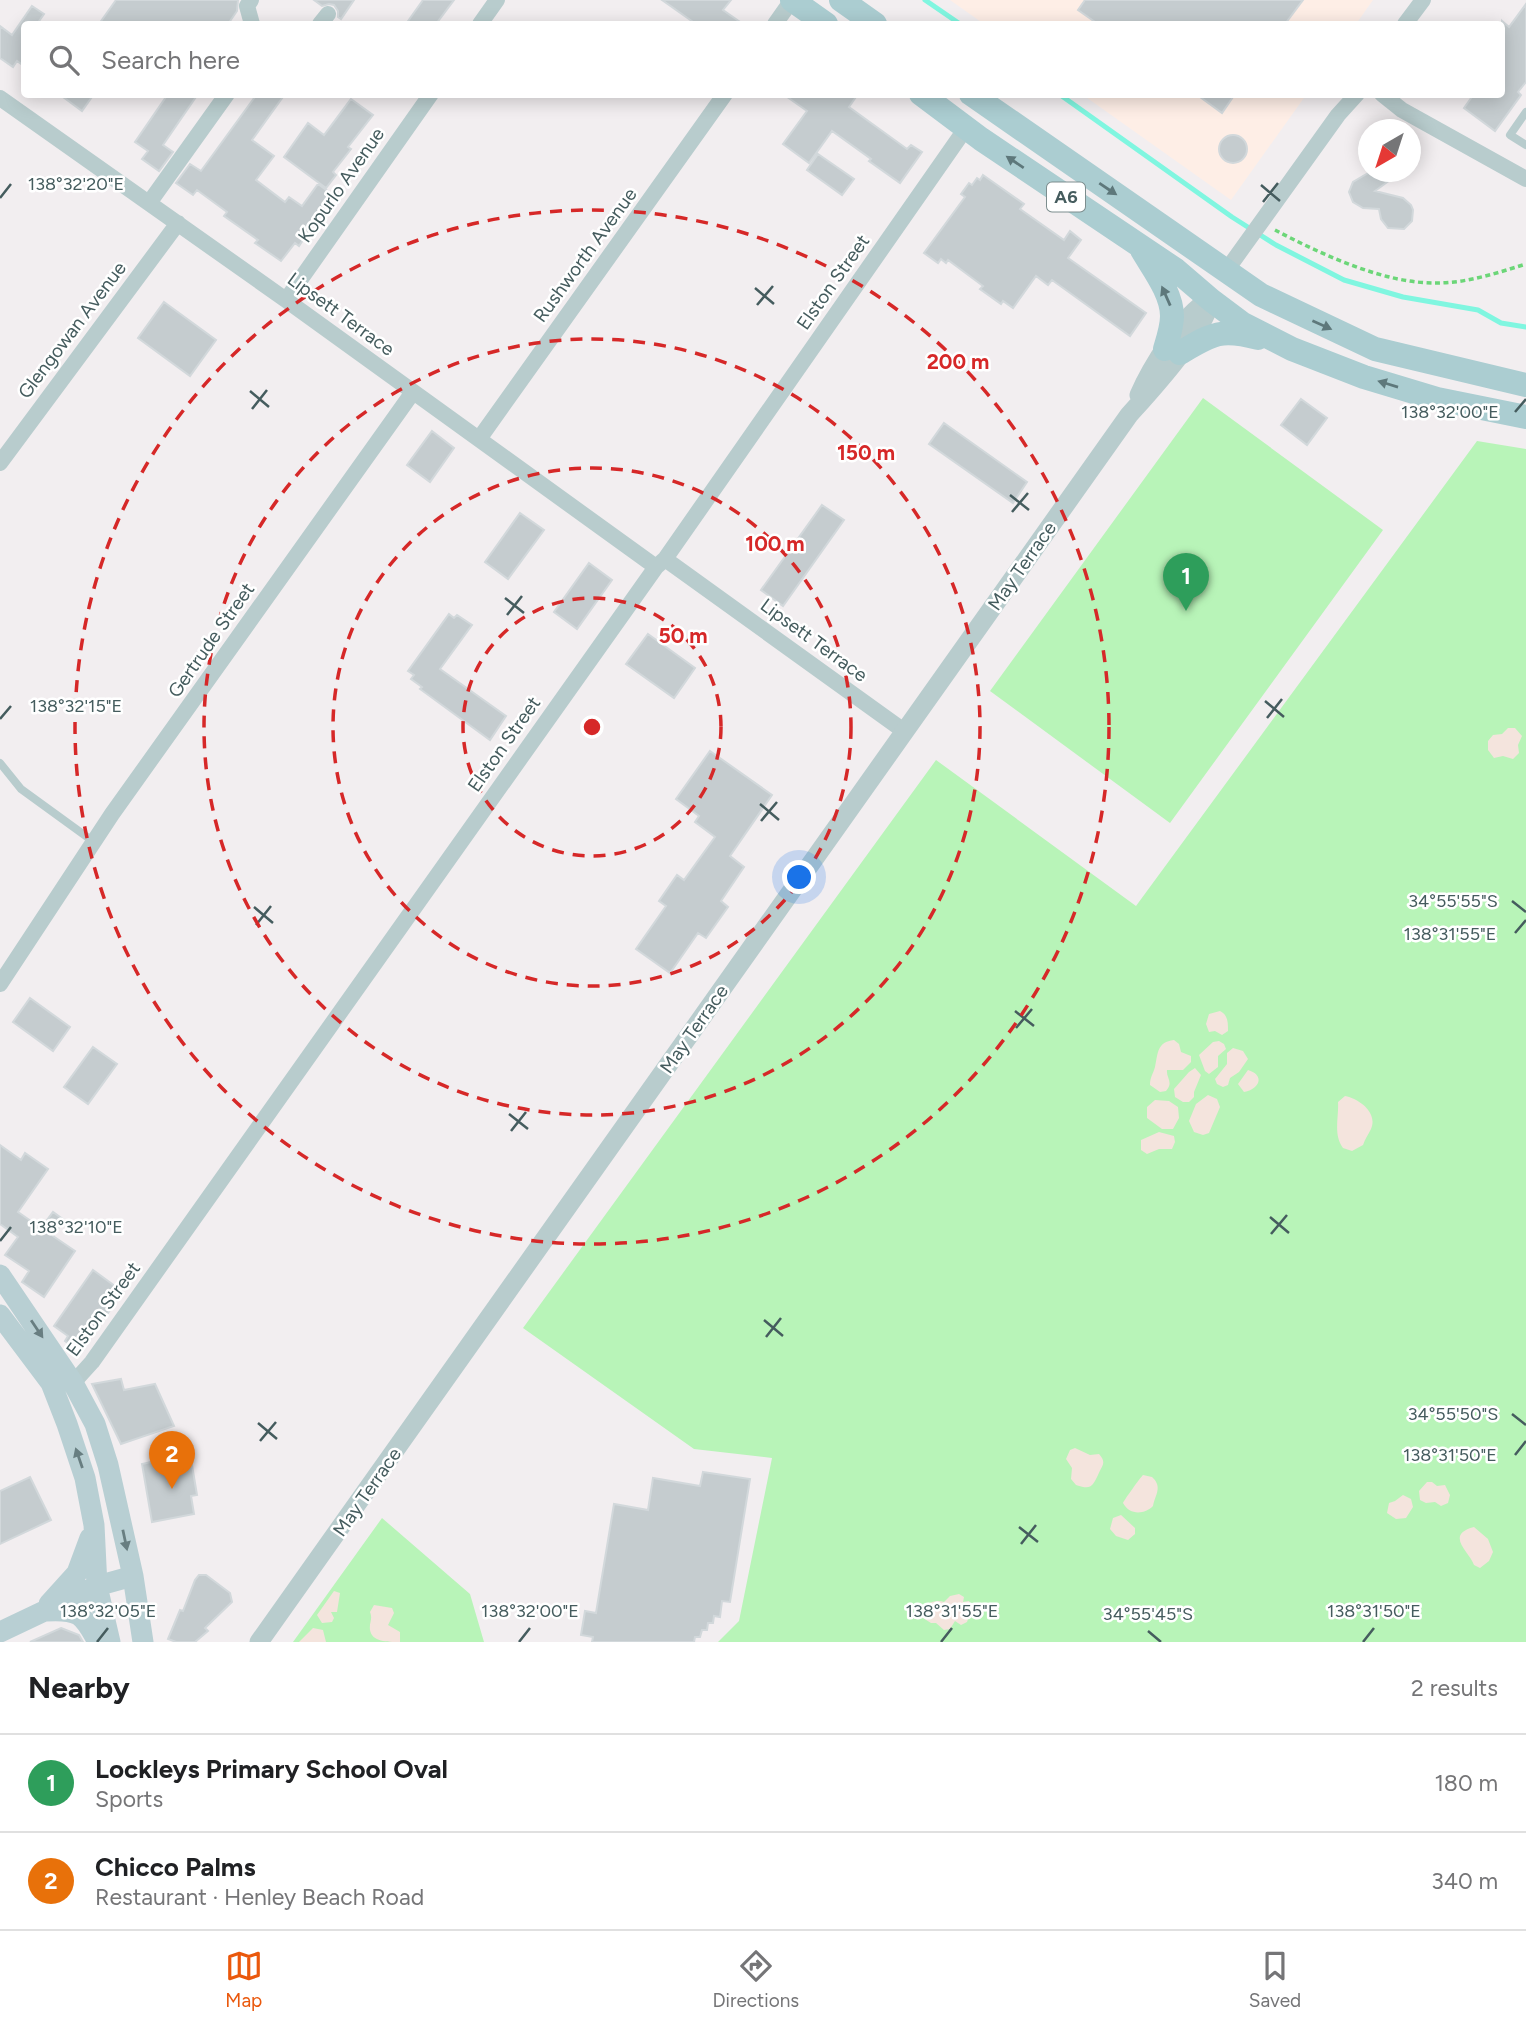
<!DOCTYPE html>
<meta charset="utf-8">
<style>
body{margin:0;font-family:Figtree,sans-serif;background:#f2f2f2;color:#202124}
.compass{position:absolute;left:1358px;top:119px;width:63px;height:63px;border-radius:50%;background:#fff;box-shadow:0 4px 18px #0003;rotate:219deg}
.you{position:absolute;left:800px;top:878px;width:24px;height:24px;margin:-18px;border:5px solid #fff;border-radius:50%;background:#1a73e8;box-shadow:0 0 0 10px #1a73e833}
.badge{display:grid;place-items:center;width:46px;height:46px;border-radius:50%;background:#ea580c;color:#fff;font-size:23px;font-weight:700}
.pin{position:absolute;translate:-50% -58px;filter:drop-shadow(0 2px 4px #0008)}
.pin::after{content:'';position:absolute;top:37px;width:24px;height:21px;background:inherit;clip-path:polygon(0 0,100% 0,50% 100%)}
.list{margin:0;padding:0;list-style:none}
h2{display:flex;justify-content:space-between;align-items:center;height:91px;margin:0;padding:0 28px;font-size:30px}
h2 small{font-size:23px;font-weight:400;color:#757577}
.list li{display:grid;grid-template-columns:46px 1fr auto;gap:21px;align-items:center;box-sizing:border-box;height:98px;padding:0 28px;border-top:2px solid #e0e0e0}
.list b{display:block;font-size:26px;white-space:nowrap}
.list p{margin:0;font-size:23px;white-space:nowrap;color:#757577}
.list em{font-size:23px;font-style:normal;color:#757577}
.icon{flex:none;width:38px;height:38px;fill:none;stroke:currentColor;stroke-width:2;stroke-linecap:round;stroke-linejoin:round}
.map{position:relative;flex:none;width:1526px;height:1642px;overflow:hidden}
.search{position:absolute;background:#fff;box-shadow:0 4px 18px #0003;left:21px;right:21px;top:21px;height:77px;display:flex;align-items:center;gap:18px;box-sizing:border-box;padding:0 24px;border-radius:7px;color:#757577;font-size:26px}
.sheet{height:287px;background:#fff}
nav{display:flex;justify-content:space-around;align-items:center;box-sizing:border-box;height:98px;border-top:2px solid #e0e0e0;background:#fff;font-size:19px;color:#757577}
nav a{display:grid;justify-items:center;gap:4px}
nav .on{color:#ea580c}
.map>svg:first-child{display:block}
.commercial{fill:#feeee6}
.green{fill:#b8f4b8}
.sand{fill:#f4e4dd}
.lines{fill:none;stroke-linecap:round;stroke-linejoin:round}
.stream{stroke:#80f6e0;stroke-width:5}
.building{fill:#c5cccf;stroke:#d2d8db;stroke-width:2}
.path{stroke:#6cd678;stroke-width:3.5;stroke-dasharray:5 3.5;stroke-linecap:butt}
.service{stroke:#b8cccd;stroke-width:8}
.minor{stroke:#b8cccd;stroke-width:16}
.tertiary{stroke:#b8cccd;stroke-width:19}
.secondary{stroke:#b8cfd3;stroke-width:21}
.primary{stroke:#abcdd1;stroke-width:24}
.oneway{fill:#5e787b}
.oneway2{fill:#687e81}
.ticks{fill:none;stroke:#455c5e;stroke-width:2.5}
.ring{fill:none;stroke:#d62828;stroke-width:3.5;stroke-dasharray:12 9}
.labels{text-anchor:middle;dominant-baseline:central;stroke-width:5;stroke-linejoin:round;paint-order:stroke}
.shield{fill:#fff;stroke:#7d8d8e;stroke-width:2}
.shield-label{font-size:18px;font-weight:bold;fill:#455c5e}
.street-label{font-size:19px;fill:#455c5e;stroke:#fff}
.ticks-label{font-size:18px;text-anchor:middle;fill:#455c5e;stroke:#fff;stroke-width:5;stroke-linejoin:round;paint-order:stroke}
.centre{fill:#d62828;stroke:#fff;stroke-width:3.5}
.ring-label{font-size:21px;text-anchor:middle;font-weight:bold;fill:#d62828;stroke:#fff;stroke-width:5;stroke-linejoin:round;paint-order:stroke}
</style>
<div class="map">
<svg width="1526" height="1642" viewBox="0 0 1526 1642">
<rect width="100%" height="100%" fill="#f2eef0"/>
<path class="commercial" d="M 950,0 L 1373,0 L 1356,24 L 984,24 Z
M 1083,95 L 1306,95 L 1231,200 Z"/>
<path class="green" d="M 1203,398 L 1383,530 L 1170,823 L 990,691 Z
M 1477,441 L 1526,449 L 1526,1642 L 718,1642 L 739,1621 L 772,1458 L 694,1449 L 523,1328 L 936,760 L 1136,906 Z
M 382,1518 L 470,1594 L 484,1642 L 293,1642 Z"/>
<path class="sand" d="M 1508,728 L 1515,728 L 1522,736 L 1518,745 L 1519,753 L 1513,759 L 1503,756 L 1494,758 L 1488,750 L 1488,741 L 1493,735 L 1502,734 Z
M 1220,1011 C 1228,1015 1228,1022 1228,1031 L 1222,1035 L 1215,1031 L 1209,1032 L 1206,1024 L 1209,1014 Z
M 1174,1040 L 1179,1044 L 1181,1052 L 1191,1056 L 1191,1062 L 1183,1070 L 1167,1070 C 1166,1078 1174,1082 1166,1091 L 1160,1092 L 1150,1085 C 1150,1077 1153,1074 1155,1067 C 1158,1053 1157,1042 1174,1040 Z
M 1219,1041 L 1224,1044 L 1226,1049 L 1218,1056 L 1218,1067 L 1209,1074 L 1205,1071 L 1199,1055 L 1213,1042 Z
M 1233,1048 L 1243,1051 L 1248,1059 L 1239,1072 L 1230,1078 L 1228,1085 L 1223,1087 L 1217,1084 L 1215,1079 L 1227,1064 L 1227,1053 Z
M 1195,1068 L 1201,1075 L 1194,1092 L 1194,1097 L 1189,1102 L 1183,1102 L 1175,1097 L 1174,1089 L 1189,1072 Z
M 1248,1070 C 1265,1075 1260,1089 1244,1092 L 1238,1084 Z
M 1208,1095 L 1217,1099 L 1220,1107 L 1209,1133 L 1203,1135 L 1194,1132 L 1189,1121 L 1196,1104 Z
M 1345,1096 C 1360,1099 1378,1113 1371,1129 C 1368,1135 1365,1139 1363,1145 L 1352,1151 L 1343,1148 C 1333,1134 1339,1118 1338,1102 Z
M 1155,1100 L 1169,1101 L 1178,1107 L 1179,1118 L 1173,1129 L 1162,1129 L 1147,1118 L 1147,1107 Z
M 1159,1132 L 1174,1136 L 1175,1142 L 1172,1149 L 1159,1149 L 1147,1154 L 1141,1150 L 1141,1140 Z
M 1075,1448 L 1090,1455 L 1099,1454 C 1107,1463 1102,1465 1098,1475 C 1092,1487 1091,1490 1076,1485 L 1071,1479 L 1072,1468 L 1066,1459 L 1070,1450 Z
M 1143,1475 L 1152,1477 C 1163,1487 1155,1495 1153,1506 C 1145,1514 1130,1516 1123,1503 C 1125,1499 1140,1478 1143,1475 Z
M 1427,1482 L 1432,1482 L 1437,1486 L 1445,1485 L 1450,1495 L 1448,1503 L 1441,1506 L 1435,1502 L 1426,1503 L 1420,1500 L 1419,1491 Z
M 1403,1495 L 1411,1499 L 1413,1507 L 1406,1518 L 1396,1519 L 1387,1513 L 1389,1503 L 1395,1501 Z
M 1121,1515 L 1135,1528 L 1135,1534 L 1128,1540 L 1116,1536 L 1110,1529 L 1113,1518 Z
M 1474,1527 L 1488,1539 L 1493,1552 L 1489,1561 L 1480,1568 L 1474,1565 C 1470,1552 1444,1535 1474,1527 Z
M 334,1591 L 340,1593 L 337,1612 L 331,1612 L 334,1618 L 332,1622 L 322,1623 L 317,1615 Z
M 959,1594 L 964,1597 L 963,1602 L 969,1601 L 972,1607 L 967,1622 L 961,1625 L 955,1621 L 950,1629 L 944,1630 L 936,1623 L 931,1623 L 923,1618 L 922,1611 C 925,1603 936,1599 944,1602 L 950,1596 Z
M 374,1605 L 392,1608 L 394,1613 L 388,1625 L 400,1632 L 400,1642 C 387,1642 372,1642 370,1630 C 369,1622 373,1620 370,1612 Z
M 313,1628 L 323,1630 L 326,1642 L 299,1642 Z"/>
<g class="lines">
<path class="stream" d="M 925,0 L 960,24
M 1059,94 L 1232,217 L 1276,245 L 1344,280 L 1403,297 L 1478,310 L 1501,323 L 1526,327"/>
</g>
<path class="building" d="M 116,0 L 238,0 L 237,11 L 228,24 L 99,24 Z
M 314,0 L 354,0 L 341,19 L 338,17 L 338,11 L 334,5 L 329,4 L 322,6 Z
M 423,0 L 454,0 L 436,24 L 406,24 Z
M 662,0 L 731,0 L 723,10 L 743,24 L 696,24 Z
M 1085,0 L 1303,0 L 1285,24 L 1098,24 L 1078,10 Z
M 1526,4 L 1526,82 L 1518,92 L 1521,95 L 1495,131 L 1464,108 L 1474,94 L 1502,94 L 1502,21 L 1509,27 Z
M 32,6 L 44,14 L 37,24 L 24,24 L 24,66 L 17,61 L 13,67 L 0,58 L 0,26 L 12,35 Z
M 59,94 L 94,94 L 82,111 Z
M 168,94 L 198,94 L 163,145 L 173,152 L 159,171 L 142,159 L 148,151 L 135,142 Z
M 257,94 L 285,94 L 252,140 L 274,156 L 256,180 L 285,202 L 289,197 L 302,206 L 318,184 L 333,195 L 299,246 L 295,243 L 281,261 L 255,243 L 258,240 L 224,216 L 227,212 L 197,190 L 193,195 L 176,183 L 190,164 L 201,171 Z
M 783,94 L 858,94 L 849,107 L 907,149 L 911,145 L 922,152 L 900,183 L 869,161 L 871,159 L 832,131 L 809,163 L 783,144 L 807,111 Z
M 1196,94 L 1235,94 L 1222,113 Z
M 351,99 L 373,115 L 348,147 L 351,149 L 333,172 L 336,175 L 326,188 L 284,157 L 308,123 L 324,135 Z
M1219 149a14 14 0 1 1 28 0a14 14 0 1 1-28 0Z
M 818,154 L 854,179 L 842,195 L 807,170 Z
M 1370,172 L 1401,172 L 1375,191 L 1403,198 L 1411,205 L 1413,210 L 1412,221 L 1404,229 L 1388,228 L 1381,219 L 1379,209 L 1363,208 L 1353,202 L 1349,192 L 1353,182 Z
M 983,175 L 1024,204 L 1020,209 L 1064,240 L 1070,231 L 1081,240 L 1068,258 L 1146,313 L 1130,336 L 1052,280 L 1048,285 L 1036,276 L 1013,308 L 1003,301 L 1001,304 L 980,289 L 983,286 L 948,260 L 946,263 L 941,259 L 938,263 L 924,253 L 965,197 L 961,194 L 969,183 L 972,185 L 977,178 L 980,180 Z
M 164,302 L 216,340 L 190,376 L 138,338 Z
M 1301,399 L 1327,418 L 1307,445 L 1281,425 Z
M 944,423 L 1027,482 L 1013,503 L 929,444 Z
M 432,431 L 454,448 L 430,482 L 407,465 Z
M 822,505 L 844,520 L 783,606 L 761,590 Z
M 520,513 L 544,530 L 508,579 L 485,562 Z
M 589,563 L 612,580 L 577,629 L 554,612 Z
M 449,614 L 454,618 L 457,615 L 472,625 L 440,669 L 506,716 L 490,740 L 420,689 L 422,687 L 411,679 L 414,675 L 408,671 Z
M 648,634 L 695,668 L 674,698 L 626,664 Z
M 710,751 L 772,795 L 730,856 L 744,867 L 721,901 L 728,907 L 706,938 L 698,933 L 670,973 L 636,949 L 666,906 L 659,901 L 677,875 L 684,880 L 715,837 L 695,822 L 699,816 L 676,799 Z
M 30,998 L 70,1027 L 53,1051 L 13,1022 Z
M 93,1047 L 117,1064 L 88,1104 L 64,1087 Z
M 0,1145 L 21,1160 L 25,1153 L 48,1169 L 18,1212 L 41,1228 L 53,1212 L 64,1220 L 53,1236 L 75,1251 L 44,1297 L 22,1282 L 29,1271 L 5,1255 L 18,1237 L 0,1224 Z
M 93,1270 L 123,1292 L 85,1345 L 74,1348 L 65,1341 L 68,1336 L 54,1326 Z
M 121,1379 L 124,1390 L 155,1384 L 174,1426 L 121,1444 L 92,1384 Z
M 190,1453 L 197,1495 L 191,1496 L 194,1514 L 152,1522 L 142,1464 Z
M 703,1472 L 750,1479 L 730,1602 L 722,1601 L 720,1617 L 714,1616 L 713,1623 L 708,1623 L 707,1630 L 702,1630 L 700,1637 L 695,1637 L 694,1642 L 592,1642 L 593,1637 L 581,1635 L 585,1611 L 596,1613 L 614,1504 L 648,1510 L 653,1478 L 700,1486 Z
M 30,1477 L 51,1520 L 0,1544 L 0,1491 Z
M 199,1575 L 206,1575 L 230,1593 L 232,1602 L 205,1628 L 208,1631 L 195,1642 L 176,1642 L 168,1639 L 180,1610 L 183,1611 L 195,1580 Z
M 61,1628 L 79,1635 L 83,1642 L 30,1642 Z"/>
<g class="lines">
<path class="path" d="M 1275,230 C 1321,254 1384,284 1437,283 C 1467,283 1497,273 1526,264"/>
<path class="service" d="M 1526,112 L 1510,135 L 1526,145
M 0,763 L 21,789 L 94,842"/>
<path class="minor" d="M 251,0 L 247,6 L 252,24
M 320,24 L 328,14
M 480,24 L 497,0
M 775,24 L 792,0
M 1405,24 L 1423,0
M 1382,94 L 1402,110 L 1526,179
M 0,98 L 286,300 L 656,567
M 149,203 L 227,94
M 1226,271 L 1338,115 L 1357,94
M 286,300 L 431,94
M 479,439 L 725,94
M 0,463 L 178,223
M 665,559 L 904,731
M 0,984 L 112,814 L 413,392
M 73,1383 L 92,1362 L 656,567 L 665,559 L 966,128"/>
<path class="tertiary" d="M 1139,395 C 1150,370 1183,314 1207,302
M 259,1642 L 1129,415 C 1154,387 1202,335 1211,300"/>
<path class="secondary" d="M 0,1275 L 73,1383 L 95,1424 L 108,1465 L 133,1576 L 143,1642
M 0,1315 L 51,1383 L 67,1424 L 85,1478 L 94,1525 L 97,1586 L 110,1642
M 49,1604 L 77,1573 L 90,1538
M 46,1611 C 79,1609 83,1614 98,1642
M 0,1632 L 97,1586 L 133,1576"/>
<path class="primary" d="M 792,0 L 826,24
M 841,0 L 875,24
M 921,94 L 981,139 L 1176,270 L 1211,300 L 1243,324 L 1292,349 L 1364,377 L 1437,399 L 1526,417
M 971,94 L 1261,295 L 1375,349 L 1526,385
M 1142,250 C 1153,269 1172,293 1172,316 C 1172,327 1168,339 1165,349
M 1180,353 C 1212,334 1220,328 1258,338"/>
</g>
<defs><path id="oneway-solid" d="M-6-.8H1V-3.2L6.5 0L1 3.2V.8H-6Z" transform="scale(1.75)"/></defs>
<g class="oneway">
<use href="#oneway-solid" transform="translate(1015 162) rotate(-146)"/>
<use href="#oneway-solid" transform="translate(1108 189) rotate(34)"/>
<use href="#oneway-solid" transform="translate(1166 296) rotate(-114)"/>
<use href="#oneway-solid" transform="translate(1322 325) rotate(24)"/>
<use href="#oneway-solid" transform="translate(1388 384) rotate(-163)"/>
</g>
<g class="oneway2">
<use href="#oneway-solid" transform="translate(37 1329) rotate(56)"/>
<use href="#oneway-solid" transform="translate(79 1458) rotate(-109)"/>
<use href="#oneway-solid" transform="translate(125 1540) rotate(78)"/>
</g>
<path class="ticks" d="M 1261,185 L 1280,201M 0,198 L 11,184M 1263,202 L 1278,183M 755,288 L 774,304M 757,305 L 773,286M 250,391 L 269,407M 252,409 L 267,390M 1515,412 L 1526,399M 1010,495 L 1029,510M 1012,512 L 1028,493M 505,598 L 524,613M 507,615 L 522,596M 1265,701 L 1284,717M 1267,718 L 1282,699M 0,719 L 11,706M 760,804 L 779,820M 761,821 L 777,802M 1512,901 L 1526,912M 254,907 L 273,923M 256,925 L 271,906M 1515,933 L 1526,920M 1015,1011 L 1034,1026M 1016,1028 L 1032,1009M 509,1114 L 528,1129M 511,1131 L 526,1112M 1270,1217 L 1289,1233M 1271,1234 L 1287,1215M 0,1241 L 11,1227M 764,1320 L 783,1336M 766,1337 L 781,1318M 1512,1414 L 1526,1425M 258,1423 L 277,1439M 260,1441 L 276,1422M 1515,1455 L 1526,1441M 1019,1527 L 1038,1542M 1021,1544 L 1036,1525M 1148,1631 L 1161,1642M 97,1642 L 108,1628M 519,1642 L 530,1628M 941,1642 L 952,1628M 1363,1642 L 1374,1628"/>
<g class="ring">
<circle cx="592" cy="727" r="129"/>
<circle cx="592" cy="727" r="259"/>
<circle cx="592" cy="727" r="388"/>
<circle cx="592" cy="727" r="517"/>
</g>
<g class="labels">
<rect class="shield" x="1047" y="182.5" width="38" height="29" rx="5"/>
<g class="shield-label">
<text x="1066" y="197">A6</text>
</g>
<g class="street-label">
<text transform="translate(341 185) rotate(-55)">Kopurlo Avenue</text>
<text transform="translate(585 255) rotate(-54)">Rushworth Avenue</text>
<text transform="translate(833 282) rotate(-55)">Elston Street</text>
<text transform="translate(341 314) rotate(36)">Lipsett Terrace</text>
<text transform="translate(72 330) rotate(-53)">Glengowan Avenue</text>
<text transform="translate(1022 566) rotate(-55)">May Terrace</text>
<text transform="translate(211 640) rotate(-55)">Gertrude Street</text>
<text transform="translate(814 640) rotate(36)">Lipsett Terrace</text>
<text transform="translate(504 744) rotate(-55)">Elston Street</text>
<text transform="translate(694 1029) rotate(-55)">May Terrace</text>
<text transform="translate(103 1309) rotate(-54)">Elston Street</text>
<text transform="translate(367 1492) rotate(-55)">May Terrace</text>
</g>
</g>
<g class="ticks-label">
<text x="76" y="190">138°32'20"E</text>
<text x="1450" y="418">138°32'00"E</text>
<text x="76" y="712">138°32'15"E</text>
<text x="1453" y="907">34°55'55"S</text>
<text x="1450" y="940">138°31'55"E</text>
<text x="76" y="1233">138°32'10"E</text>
<text x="1453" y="1420">34°55'50"S</text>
<text x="1450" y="1461">138°31'50"E</text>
<text x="108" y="1617">138°32'05"E</text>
<text x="530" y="1617">138°32'00"E</text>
<text x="952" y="1617">138°31'55"E</text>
<text x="1374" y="1617">138°31'50"E</text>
<text x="1148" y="1620">34°55'45"S</text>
</g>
<circle cx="592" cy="727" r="10" class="centre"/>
<g class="ring-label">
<text x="958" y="369">200 m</text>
<text x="866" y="460">150 m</text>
<text x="775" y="551">100 m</text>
<text x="683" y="643">50 m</text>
</g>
</svg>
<svg class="compass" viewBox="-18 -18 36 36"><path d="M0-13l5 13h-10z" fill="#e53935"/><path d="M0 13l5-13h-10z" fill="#757577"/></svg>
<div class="you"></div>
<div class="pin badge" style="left:1186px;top:611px;background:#2e9e5b">1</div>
<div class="pin badge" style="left:172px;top:1489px;background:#e8710a">2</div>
<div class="search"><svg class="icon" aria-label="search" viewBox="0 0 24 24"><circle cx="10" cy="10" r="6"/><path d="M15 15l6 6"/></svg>Search here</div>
</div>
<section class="sheet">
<h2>Nearby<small>2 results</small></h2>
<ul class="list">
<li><span class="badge" style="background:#2e9e5b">1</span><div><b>Lockleys Primary School Oval</b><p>Sports</p></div><em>180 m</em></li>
<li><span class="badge" style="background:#e8710a">2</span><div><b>Chicco Palms</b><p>Restaurant · Henley Beach Road</p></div><em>340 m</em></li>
</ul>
</section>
<nav>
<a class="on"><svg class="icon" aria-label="map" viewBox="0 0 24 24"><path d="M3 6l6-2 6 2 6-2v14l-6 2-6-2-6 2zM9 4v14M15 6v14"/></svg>Map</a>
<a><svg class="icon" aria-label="directions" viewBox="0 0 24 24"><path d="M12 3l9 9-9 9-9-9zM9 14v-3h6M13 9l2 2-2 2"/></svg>Directions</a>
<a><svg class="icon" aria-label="saved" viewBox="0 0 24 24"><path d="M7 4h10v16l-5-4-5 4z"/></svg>Saved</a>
</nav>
